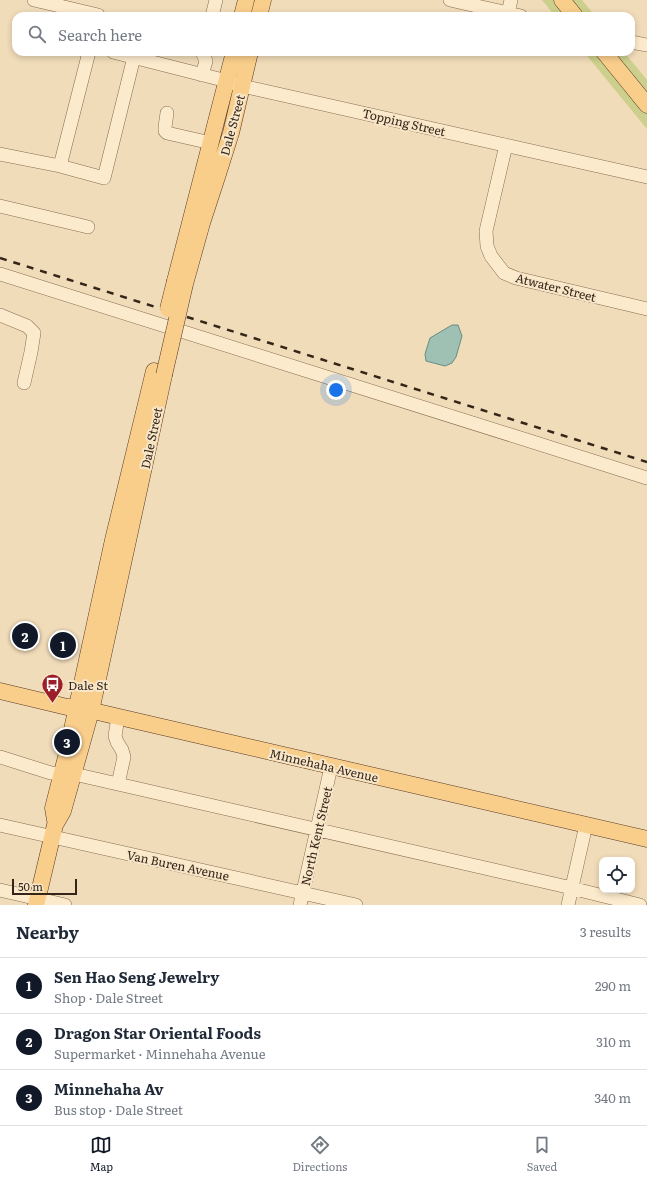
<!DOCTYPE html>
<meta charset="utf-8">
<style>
body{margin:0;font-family:Literata,serif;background:#f6f6f7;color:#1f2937}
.controls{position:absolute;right:12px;bottom:12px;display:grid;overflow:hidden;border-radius:8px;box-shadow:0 2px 6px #0003}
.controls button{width:36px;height:36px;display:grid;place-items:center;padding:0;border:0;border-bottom:1px solid #e0e1e3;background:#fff;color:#1f2937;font:20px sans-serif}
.scale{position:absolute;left:12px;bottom:10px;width:65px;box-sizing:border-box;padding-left:4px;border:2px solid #352519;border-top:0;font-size:11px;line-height:14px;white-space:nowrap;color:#352519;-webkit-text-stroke:3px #f8e6c9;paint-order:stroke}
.you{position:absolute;left:336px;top:390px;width:14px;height:14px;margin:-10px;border:3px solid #fff;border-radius:50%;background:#1a73e8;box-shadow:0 0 0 6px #1a73e833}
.badge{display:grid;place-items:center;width:26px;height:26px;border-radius:50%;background:#111827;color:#fff;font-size:13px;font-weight:700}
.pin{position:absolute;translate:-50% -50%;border:2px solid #fff;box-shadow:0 1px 4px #0006}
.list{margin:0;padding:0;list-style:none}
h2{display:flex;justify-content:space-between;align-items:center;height:52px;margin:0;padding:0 16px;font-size:17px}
h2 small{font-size:13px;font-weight:400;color:#747a83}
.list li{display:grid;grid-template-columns:26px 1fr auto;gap:12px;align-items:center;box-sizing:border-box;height:56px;padding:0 16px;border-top:1px solid #e0e1e3}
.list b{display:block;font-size:15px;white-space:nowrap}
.list p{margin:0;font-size:13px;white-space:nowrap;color:#747a83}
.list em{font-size:13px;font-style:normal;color:#747a83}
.icon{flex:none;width:22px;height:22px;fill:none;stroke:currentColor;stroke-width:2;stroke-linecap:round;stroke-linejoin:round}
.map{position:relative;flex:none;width:647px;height:905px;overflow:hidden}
.search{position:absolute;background:#fff;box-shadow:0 2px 6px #0003;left:12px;right:12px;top:12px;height:44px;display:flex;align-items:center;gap:10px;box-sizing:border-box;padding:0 14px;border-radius:12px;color:#747a83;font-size:15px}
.sheet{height:220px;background:#fff}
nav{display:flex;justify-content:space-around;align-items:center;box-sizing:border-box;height:56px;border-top:1px solid #e0e1e3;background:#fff;font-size:11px;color:#747a83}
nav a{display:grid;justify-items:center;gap:2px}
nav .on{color:#111827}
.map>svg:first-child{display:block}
.green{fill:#cdcf8c}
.water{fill:#9ec1b4;stroke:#658e81}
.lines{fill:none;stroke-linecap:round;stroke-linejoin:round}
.minor-casing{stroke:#886b52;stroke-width:14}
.major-casing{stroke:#553928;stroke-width:17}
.minor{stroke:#fceacc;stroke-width:13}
.major{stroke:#f9ce8b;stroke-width:16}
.rail{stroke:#352519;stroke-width:2.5;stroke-dasharray:7 7;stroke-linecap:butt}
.major-bridge-casing{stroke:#553928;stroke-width:17;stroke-linecap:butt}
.major-bridge{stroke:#f9ce8b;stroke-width:16}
.labels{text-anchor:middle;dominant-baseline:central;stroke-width:4;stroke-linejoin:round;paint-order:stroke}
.street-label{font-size:12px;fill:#352519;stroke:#f8e6c9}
.poi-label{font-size:12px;fill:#352519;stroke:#f8e6c9;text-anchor:start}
</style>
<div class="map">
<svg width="647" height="905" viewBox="0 0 647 905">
<rect width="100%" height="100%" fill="#f1dcb9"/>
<path class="green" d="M 542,0 L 582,0 L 595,16 L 555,16 Z
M 584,52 L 624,52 L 647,80 L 647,129 Z"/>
<path class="water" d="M 452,325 L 458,325 L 462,336 L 456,357 L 452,363 L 445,366 L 426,361 L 425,354 L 430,338 Z"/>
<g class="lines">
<defs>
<path id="minor" d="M 34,0 L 98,15 L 98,16
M 450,0 L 521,16
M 508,13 L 511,0
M 212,16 L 216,0
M 631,42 L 647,45
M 89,52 L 60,166 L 104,178 L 134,57
M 113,52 L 227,81 L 242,86 L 647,177
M 202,52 L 206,61 L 202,75
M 167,113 L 165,127 L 165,131 L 167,133 L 211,143
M 506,145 L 486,231 L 487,246 L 491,256 L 504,273 L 516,278 L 647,309
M 0,154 L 60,166
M 0,206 L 88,227
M 0,274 L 647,478
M 0,315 L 27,326 L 34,333 L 31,352 L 24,383
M 118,717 L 115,736 L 117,742 L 122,750 L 124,757 L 118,784
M 0,757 L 51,773 L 61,774
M 74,774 L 559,885 L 640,905
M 0,825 L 356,905
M 0,890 L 65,905
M 300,905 L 331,767
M 568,905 L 586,825"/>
<path id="major" d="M 562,0 L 575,16
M 242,16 L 246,0
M 259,16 L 263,0
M 604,52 L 647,105
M 175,281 L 234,52
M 185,284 L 202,223 L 217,177 L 231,133 L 250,52
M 0,691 L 67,707 L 76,707 L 647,839
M 55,820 L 53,808 L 66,757 L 113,540 L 154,371
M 36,905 L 55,825 L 63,811 L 91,711 L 164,375"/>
</defs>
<use href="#minor" class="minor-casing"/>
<use href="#major" class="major-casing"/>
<use href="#minor" class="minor"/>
<use href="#major" class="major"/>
<path class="rail" d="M 0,258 L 647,462"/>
<defs>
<path id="major-bridge" d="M 168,309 L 175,281
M 164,375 L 185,284"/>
</defs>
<use href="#major-bridge" class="major-bridge-casing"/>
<use href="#major-bridge" class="major-bridge"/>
</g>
<defs>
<symbol id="bus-pin" viewBox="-11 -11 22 30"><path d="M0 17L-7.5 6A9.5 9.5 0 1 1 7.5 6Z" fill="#9b1e29" stroke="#f8e6c9"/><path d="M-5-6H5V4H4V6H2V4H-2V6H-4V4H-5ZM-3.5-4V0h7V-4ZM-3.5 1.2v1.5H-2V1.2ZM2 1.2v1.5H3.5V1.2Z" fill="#fff"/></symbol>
</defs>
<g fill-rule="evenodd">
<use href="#bus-pin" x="40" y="672" width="25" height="34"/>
</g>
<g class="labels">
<g class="street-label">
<text transform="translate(404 122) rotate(13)">Topping Street</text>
<text transform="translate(232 125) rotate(-75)">Dale Street</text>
<text transform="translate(556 287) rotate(14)">Atwater Street</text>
<text transform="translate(151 438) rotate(-78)">Dale Street</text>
<text transform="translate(324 765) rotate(13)">Minnehaha Avenue</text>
<text transform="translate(316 836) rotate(-77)">North Kent Street</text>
<text transform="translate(178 865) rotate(12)">Van Buren Avenue</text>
</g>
<g class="poi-label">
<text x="68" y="685">Dale St</text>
</g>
</g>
</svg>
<div class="controls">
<button><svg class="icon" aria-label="locate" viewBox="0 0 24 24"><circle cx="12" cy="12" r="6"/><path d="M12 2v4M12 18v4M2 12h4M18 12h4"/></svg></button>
</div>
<div class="scale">50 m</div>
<div class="you"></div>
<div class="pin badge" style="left:63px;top:645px">1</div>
<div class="pin badge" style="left:25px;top:636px">2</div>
<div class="pin badge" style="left:67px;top:742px">3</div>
<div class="search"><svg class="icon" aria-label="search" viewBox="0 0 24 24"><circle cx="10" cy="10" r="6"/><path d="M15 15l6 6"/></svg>Search here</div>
</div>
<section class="sheet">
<h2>Nearby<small>3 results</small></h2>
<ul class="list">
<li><span class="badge">1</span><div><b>Sen Hao Seng Jewelry</b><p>Shop · Dale Street</p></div><em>290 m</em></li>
<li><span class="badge">2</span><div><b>Dragon Star Oriental Foods</b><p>Supermarket · Minnehaha Avenue</p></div><em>310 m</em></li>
<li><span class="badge">3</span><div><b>Minnehaha Av</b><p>Bus stop · Dale Street</p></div><em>340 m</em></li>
</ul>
</section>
<nav>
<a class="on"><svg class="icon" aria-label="map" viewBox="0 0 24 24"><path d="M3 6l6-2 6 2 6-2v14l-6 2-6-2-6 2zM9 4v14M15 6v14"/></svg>Map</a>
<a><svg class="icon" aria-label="directions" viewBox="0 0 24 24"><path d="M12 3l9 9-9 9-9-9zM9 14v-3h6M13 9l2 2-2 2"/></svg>Directions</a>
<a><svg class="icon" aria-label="saved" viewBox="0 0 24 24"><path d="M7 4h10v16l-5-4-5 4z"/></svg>Saved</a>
</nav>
